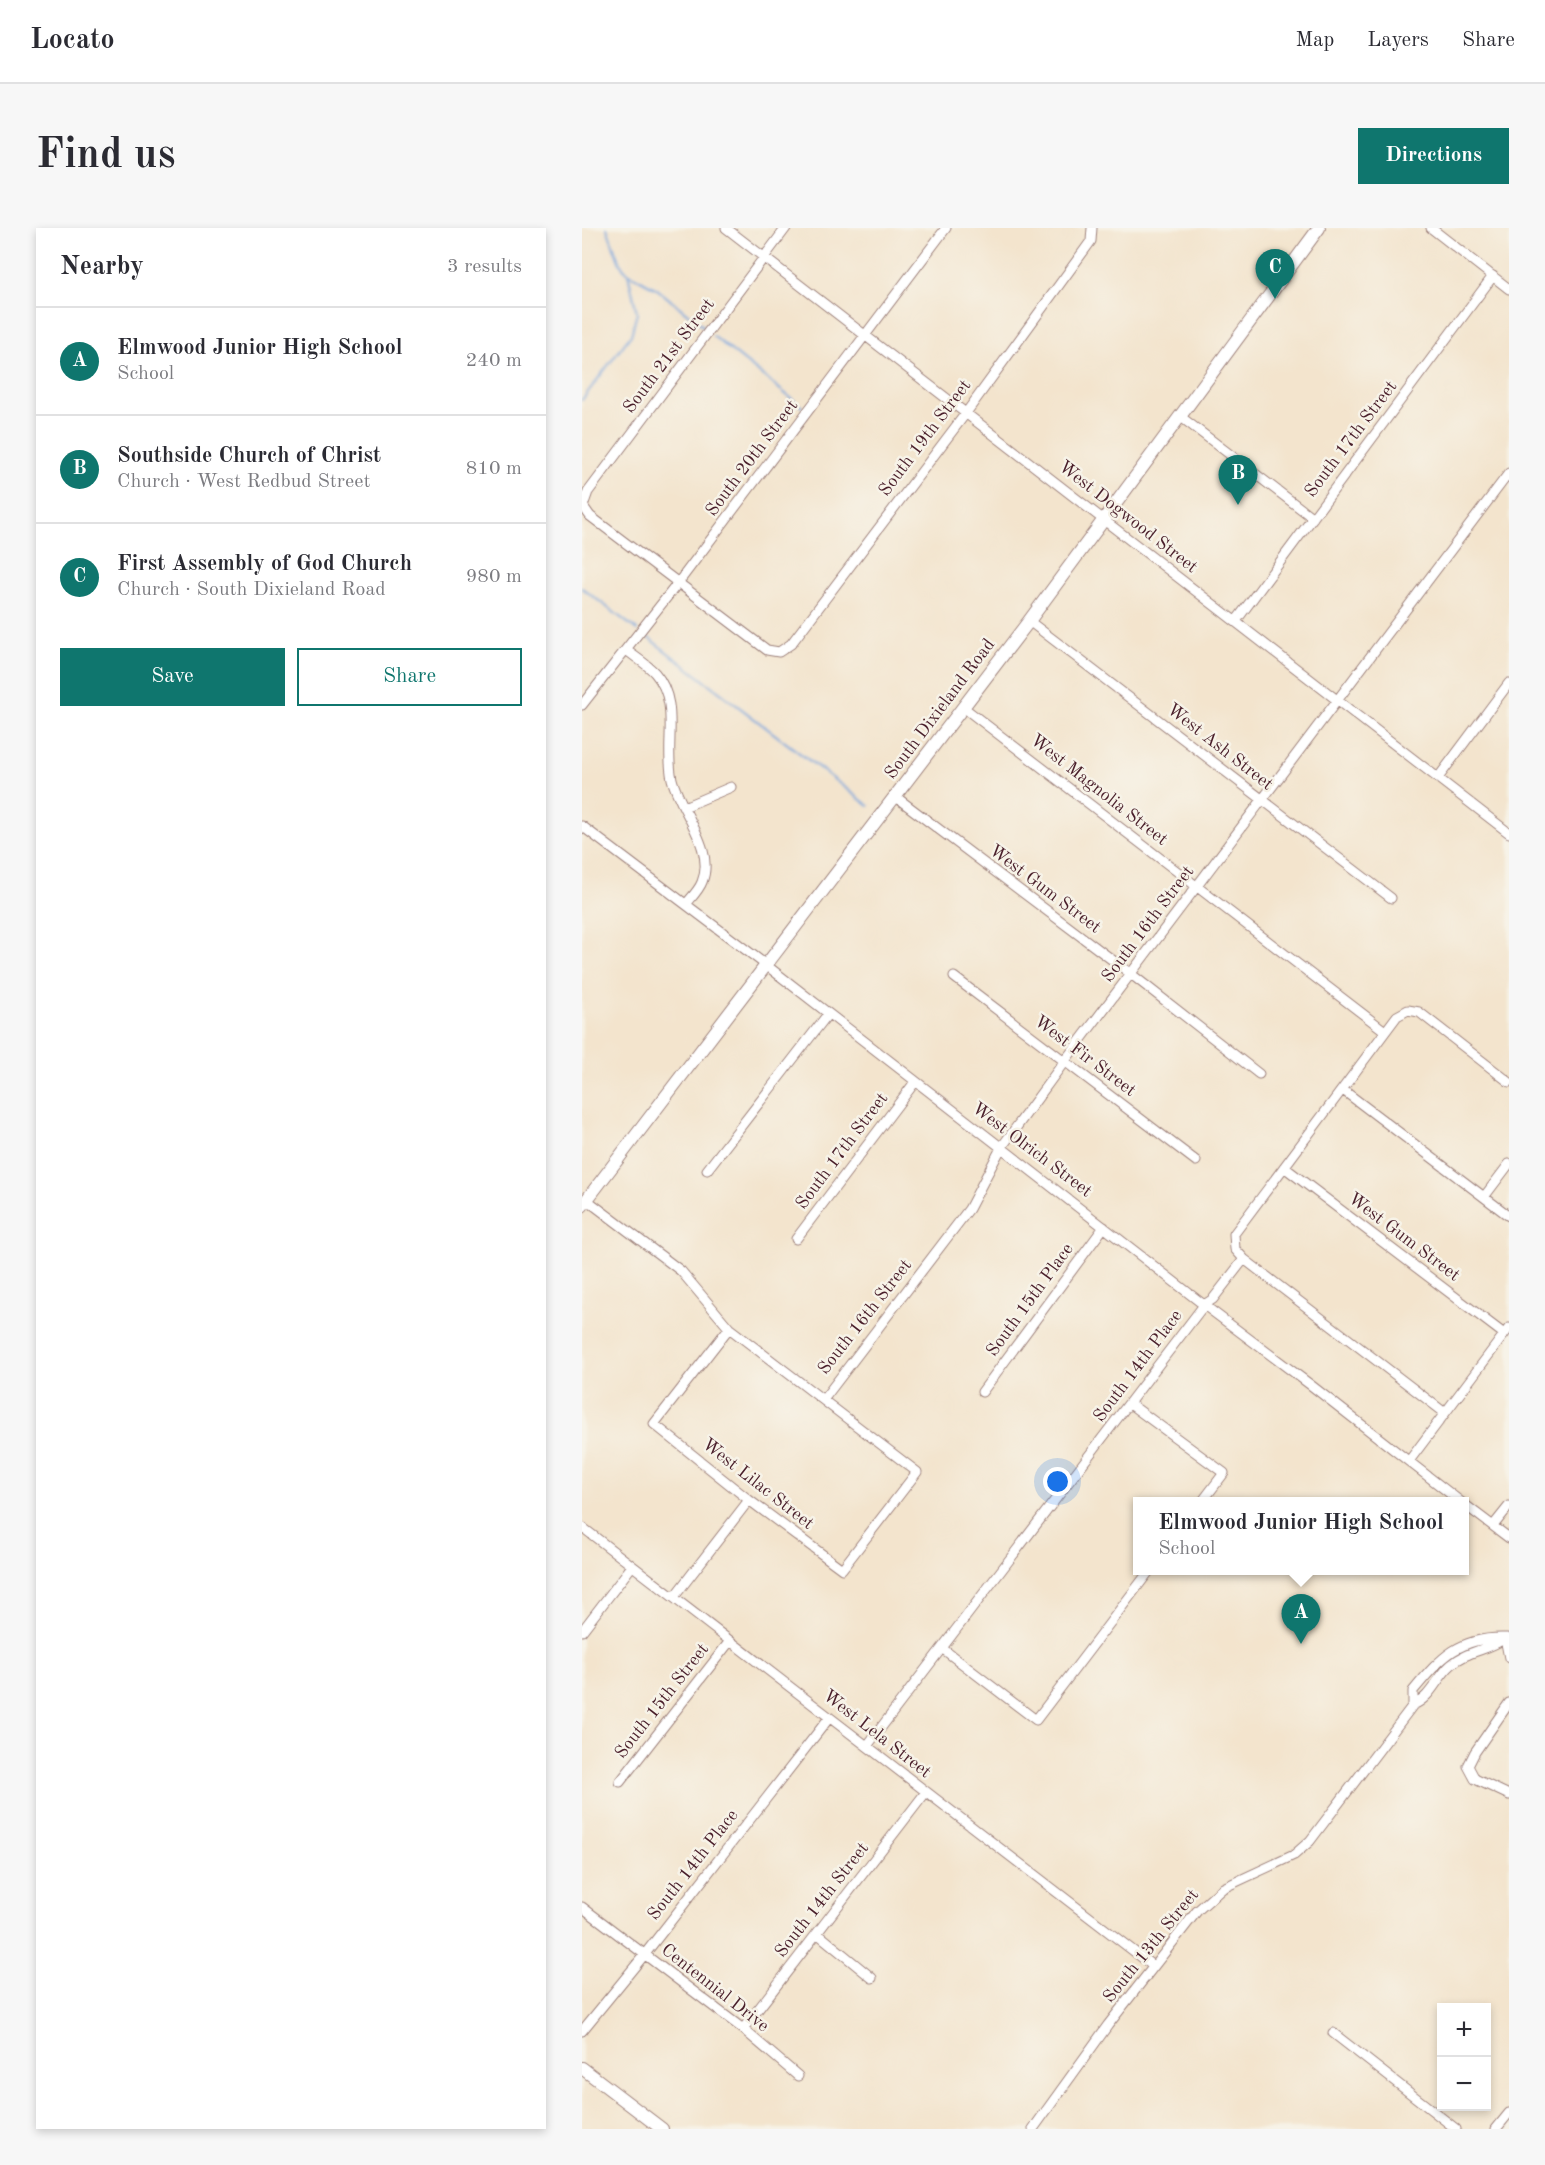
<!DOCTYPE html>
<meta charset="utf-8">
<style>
body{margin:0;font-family:"Old Standard TT",serif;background:#f7f7f7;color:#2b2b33}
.controls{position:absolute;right:18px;bottom:18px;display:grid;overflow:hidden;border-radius:0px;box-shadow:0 3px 9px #0003}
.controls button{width:54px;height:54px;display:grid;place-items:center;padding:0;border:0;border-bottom:2px solid #e1e1e2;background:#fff;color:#2b2b33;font:30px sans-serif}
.you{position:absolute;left:476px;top:1254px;width:21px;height:21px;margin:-15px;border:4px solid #fff;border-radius:50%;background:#1a73e8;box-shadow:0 0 0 9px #1a73e833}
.badge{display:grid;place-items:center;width:39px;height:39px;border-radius:50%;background:#0f766e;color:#fff;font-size:20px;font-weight:700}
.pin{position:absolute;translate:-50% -50px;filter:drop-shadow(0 2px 3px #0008)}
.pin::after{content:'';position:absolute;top:32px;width:21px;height:18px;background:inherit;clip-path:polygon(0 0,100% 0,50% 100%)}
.popup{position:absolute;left:551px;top:1269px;width:336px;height:78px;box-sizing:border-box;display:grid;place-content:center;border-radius:0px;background:#fff;filter:drop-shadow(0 2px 4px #0005);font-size:20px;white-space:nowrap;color:#7c7c81}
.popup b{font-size:22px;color:#2b2b33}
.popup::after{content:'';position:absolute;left:50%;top:100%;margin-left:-12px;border:12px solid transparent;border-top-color:#fff}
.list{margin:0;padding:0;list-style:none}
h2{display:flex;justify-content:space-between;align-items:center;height:78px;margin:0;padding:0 24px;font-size:26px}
h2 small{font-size:20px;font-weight:400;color:#7c7c81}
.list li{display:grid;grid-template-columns:39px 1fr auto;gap:18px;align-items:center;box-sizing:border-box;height:108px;padding:0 24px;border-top:2px solid #e1e1e2}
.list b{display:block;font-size:22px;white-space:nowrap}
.list p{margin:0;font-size:20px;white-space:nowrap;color:#7c7c81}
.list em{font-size:20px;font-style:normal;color:#7c7c81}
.actions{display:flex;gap:12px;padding:18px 24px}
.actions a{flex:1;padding:14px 0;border:2px solid #0f766e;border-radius:0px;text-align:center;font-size:21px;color:#0f766e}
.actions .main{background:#0f766e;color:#fff}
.map{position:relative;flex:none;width:927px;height:1901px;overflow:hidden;border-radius:0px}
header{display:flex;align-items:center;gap:36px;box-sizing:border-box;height:84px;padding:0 30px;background:#fff;border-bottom:2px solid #e1e1e2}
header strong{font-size:28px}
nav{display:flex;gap:33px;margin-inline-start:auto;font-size:21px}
.intro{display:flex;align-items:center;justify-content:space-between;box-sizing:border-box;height:144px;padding:0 36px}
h1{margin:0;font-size:42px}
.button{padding:15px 27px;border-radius:0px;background:#0f766e;color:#fff;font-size:21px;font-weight:700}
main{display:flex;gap:36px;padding:0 36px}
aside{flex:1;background:#fff;border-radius:0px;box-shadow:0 3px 9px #0003}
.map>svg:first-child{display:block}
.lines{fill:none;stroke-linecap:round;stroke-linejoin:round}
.stream{stroke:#71a1db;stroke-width:2}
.minor-casing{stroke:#9e827c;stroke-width:11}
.major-casing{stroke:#9e827c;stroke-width:14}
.minor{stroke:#fff;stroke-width:9}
.major{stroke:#fff;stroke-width:12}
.labels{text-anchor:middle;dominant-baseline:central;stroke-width:5;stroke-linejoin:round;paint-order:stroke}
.street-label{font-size:18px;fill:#4a1f2b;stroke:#f7f3e8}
</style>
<header>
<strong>Locato</strong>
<nav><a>Map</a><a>Layers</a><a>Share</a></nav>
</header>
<div class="intro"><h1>Find us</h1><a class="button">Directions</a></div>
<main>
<aside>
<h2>Nearby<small>3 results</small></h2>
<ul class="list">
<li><span class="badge">A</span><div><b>Elmwood Junior High School</b><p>School</p></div><em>240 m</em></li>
<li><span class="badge">B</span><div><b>Southside Church of Christ</b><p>Church · West Redbud Street</p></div><em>810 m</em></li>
<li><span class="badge">C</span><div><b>First Assembly of God Church</b><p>Church · South Dixieland Road</p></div><em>980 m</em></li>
</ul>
<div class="actions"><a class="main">Save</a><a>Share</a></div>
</aside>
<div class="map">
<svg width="927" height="1901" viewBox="0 0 927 1901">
<rect width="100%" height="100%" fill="#f7f3e8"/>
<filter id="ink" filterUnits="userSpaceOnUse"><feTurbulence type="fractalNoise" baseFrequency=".0167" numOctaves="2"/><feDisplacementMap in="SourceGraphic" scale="12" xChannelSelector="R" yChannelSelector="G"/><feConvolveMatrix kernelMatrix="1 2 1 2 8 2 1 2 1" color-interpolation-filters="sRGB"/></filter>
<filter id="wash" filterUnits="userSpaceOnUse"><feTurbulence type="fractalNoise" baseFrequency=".008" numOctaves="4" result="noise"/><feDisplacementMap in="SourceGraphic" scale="24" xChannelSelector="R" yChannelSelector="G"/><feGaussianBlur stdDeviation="1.35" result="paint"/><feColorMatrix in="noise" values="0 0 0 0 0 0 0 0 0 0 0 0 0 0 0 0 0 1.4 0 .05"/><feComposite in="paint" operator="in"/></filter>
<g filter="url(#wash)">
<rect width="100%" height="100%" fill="#f3e4cd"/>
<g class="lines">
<path class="stream" d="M 46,45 L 75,61 L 122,99
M 131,108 L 220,179
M 0,172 L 49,107 L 55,85 L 46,45 L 38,36 L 25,0
M 0,360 L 55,402
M 60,405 L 287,578"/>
</g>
</g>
<g filter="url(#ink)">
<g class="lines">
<defs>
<path id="minor" d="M 144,0 L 927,605
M 204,0 L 6,264 L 1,278 L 8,288 L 185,422 L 197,424 L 209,416 L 384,185 L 509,13 L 510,0
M 849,0 L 927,61
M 599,189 L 731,290
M 447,393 L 809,670
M 654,393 L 911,48
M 44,422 C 53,429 65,436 73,445 C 99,475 82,516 90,551 C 98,583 134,621 120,654 C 117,662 109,670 104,676
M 0,477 L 96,355 L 364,0
M 381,479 L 803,803
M 856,550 L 927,455
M 314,569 L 549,746 L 677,846
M 102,579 L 149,559
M 0,598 L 184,737 L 622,1077 L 730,1158 L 879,1274
M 372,749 L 614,933
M 761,862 L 927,988
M 702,939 L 922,1106
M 125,942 L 246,786
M 902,969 L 927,936
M 5,972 L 99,1043 L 147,1100 L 335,1244 L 260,1341 L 167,1272 L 72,1196 L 147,1100
M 214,1011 L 333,854
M 662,1031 L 863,1185
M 400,1164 L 522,999
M 241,1172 L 387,981 L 419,920 L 482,834 L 927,245
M 548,1176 L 642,1245 L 620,1274
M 827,1233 L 927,1100
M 882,1276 L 927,1310
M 911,1298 L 927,1278
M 0,1299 L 571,1738
M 92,1369 L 167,1272
M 0,1403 L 50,1338
M 923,1410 L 927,1430
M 361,1421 L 454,1492 L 568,1342
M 927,1475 L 893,1524 L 886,1538 L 893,1551 L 927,1567
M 831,1477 L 831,1463 C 859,1429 878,1408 925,1410
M 285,1518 L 622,1077 L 631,1071 L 662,1031 L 653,1021 L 652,1006 L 815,788 L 826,782 L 837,784 L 927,854
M 38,1554 L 148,1413
M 0,1679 L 161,1801 L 216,1848
M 235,1705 L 290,1750
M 161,1801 L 344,1564
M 0,1803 L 63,1726 L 247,1490
M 751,1805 L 874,1901
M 451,1901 L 526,1797 L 615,1683 L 641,1660 L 712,1627 L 728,1613 L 831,1477 C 849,1470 855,1449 869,1437 C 886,1422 905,1423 923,1410
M 914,1901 L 927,1885"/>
<path id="major" d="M 0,978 L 447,393 L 737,0
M 0,1840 L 80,1901"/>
</defs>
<use href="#minor" class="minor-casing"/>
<use href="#major" class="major-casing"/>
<use href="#minor" class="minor"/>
<use href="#major" class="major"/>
</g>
</g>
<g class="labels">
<g class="street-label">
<text transform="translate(87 128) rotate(-53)">South 21st Street</text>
<text transform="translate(343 210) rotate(-53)">South 19th Street</text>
<text transform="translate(769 211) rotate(-53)">South 17th Street</text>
<text transform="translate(170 230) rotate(-53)">South 20th Street</text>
<text transform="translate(546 289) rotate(38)">West Dogwood Street</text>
<text transform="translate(358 481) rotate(-53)">South Dixieland Road</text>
<text transform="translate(638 519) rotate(38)">West Ash Street</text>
<text transform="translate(517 562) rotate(38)">West Magnolia Street</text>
<text transform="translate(463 661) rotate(37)">West Gum Street</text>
<text transform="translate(566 696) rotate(-53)">South 16th Street</text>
<text transform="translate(503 828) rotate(37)">West Fir Street</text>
<text transform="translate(450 922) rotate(37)">West Olrich Street</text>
<text transform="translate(260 923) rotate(-53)">South 17th Street</text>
<text transform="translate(822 1009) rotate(37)">West Gum Street</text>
<text transform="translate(448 1072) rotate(-54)">South 15th Place</text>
<text transform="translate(283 1089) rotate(-52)">South 16th Street</text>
<text transform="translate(556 1138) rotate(-53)">South 14th Place</text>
<text transform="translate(176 1256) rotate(38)">West Lilac Street</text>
<text transform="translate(80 1473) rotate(-52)">South 15th Street</text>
<text transform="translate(295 1506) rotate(38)">West Lela Street</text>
<text transform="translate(111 1637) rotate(-52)">South 14th Place</text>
<text transform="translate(240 1672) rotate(-52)">South 14th Street</text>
<text transform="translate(569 1718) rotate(-51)">South 13th Street</text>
<text transform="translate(133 1760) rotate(38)">Centennial Drive</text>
</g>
</g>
</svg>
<div class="controls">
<button>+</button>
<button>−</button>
</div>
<div class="you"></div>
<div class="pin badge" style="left:719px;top:1416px">A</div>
<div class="popup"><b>Elmwood Junior High School</b>School</div>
<div class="pin badge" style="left:656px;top:277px">B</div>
<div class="pin badge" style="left:693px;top:71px">C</div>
</div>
</main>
